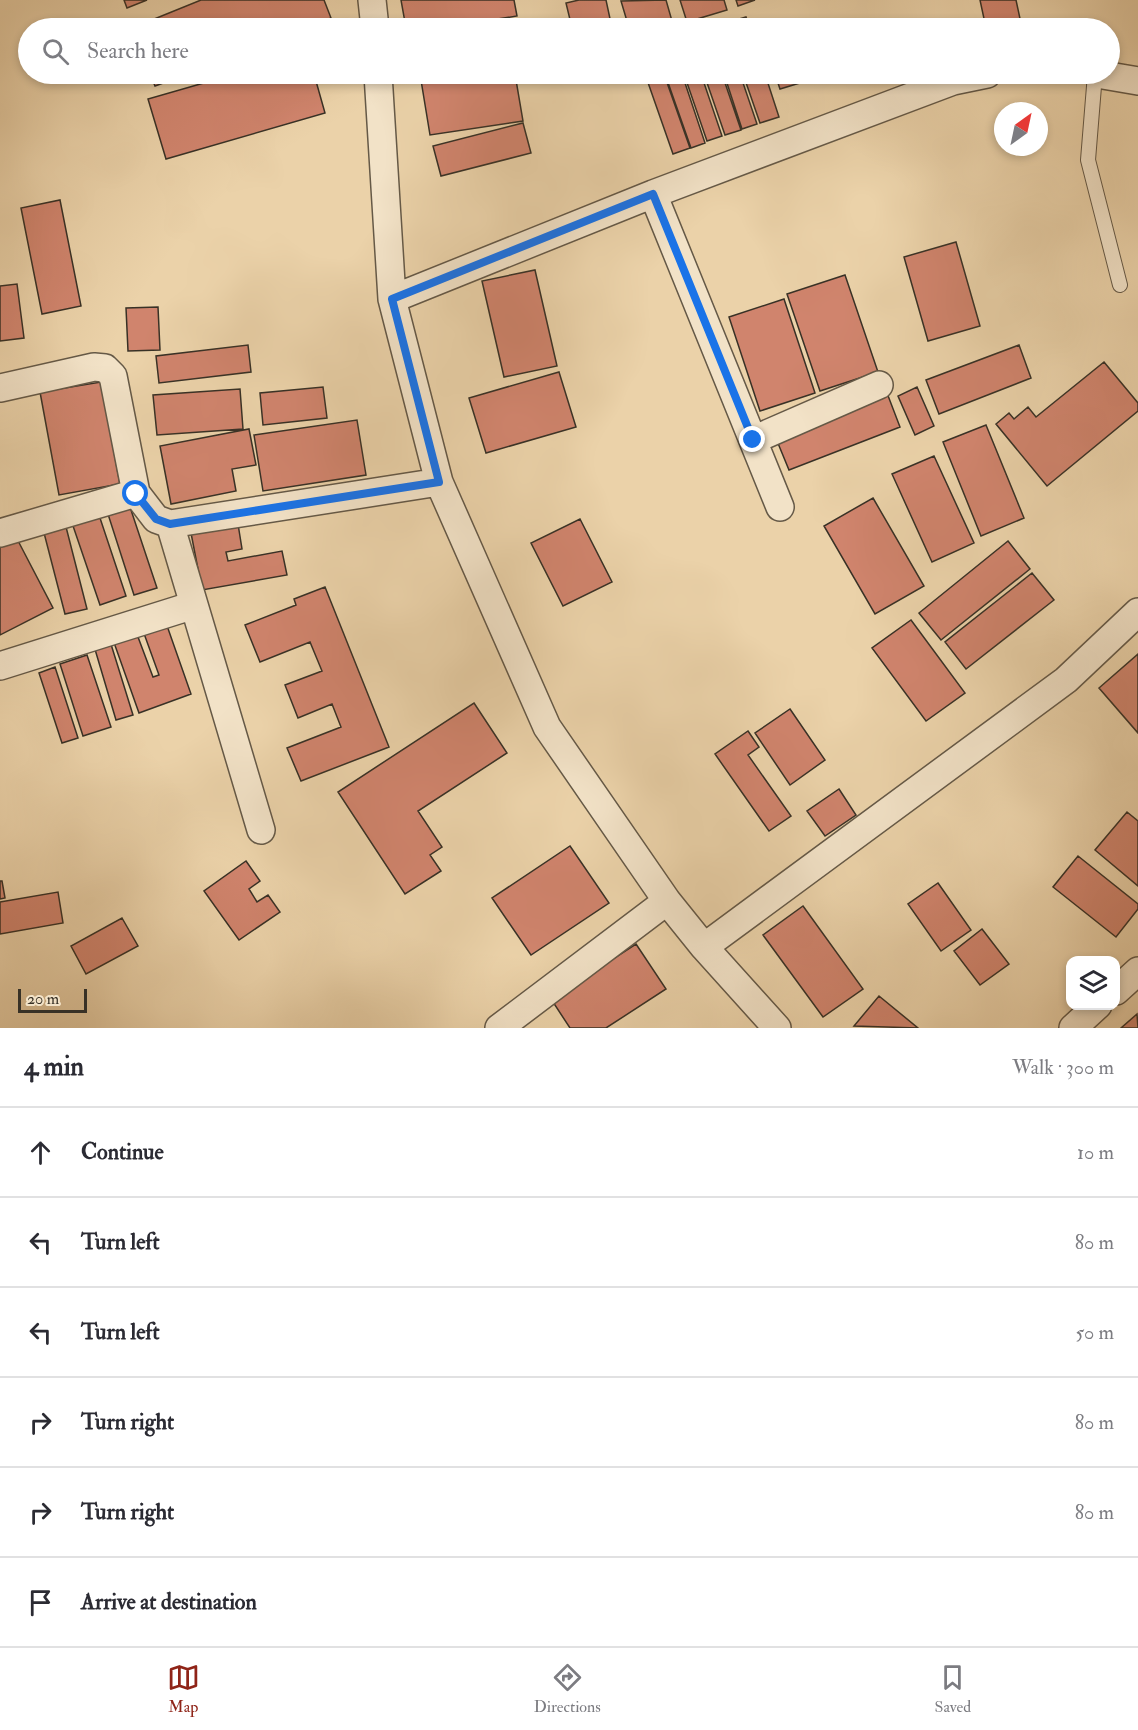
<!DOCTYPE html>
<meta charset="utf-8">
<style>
body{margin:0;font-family:"IM FELL Double Pica",serif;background:#f2f2f3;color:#2b2b33}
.controls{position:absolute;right:18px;bottom:18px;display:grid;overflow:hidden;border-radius:12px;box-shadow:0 3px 9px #0003}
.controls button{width:54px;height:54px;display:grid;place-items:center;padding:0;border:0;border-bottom:2px solid #e1e1e2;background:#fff;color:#2b2b33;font:30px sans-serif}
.compass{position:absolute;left:994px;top:102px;width:54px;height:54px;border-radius:50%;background:#fff;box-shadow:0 3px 9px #0003;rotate:33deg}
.scale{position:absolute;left:18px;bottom:15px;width:69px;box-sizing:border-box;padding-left:6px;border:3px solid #383126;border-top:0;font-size:16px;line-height:21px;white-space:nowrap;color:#383126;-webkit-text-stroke:4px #f2e2c7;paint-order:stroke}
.stop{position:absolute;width:18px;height:18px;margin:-14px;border:4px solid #1a73e8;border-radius:50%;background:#fff}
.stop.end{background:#1a73e8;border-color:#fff;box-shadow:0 2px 6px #0008}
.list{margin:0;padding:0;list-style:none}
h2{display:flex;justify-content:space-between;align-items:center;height:78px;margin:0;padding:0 24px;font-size:26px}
h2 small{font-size:20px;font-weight:400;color:#7c7c81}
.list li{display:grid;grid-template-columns:39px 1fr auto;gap:18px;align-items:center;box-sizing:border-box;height:90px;padding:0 24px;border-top:2px solid #e1e1e2}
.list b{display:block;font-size:22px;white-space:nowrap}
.list em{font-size:20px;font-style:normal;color:#7c7c81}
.icon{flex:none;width:33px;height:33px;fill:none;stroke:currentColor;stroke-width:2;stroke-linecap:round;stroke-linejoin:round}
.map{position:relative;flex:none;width:1138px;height:1028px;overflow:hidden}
.search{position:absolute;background:#fff;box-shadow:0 3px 9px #0003;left:18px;right:18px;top:18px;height:66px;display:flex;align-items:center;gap:15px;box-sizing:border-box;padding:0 21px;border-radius:33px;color:#7c7c81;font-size:22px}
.sheet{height:618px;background:#fff}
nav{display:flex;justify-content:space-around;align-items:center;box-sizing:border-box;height:84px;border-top:2px solid #e1e1e2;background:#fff;font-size:16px;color:#7c7c81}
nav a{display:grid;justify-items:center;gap:3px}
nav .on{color:#8f2418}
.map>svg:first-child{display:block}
.building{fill:#d0846d;stroke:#383126;stroke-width:1.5}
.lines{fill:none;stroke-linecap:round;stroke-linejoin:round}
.service-casing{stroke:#655947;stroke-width:16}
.minor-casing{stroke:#655947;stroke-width:30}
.service{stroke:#f2e2c7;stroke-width:14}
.minor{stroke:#f2e2c7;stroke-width:27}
.route{stroke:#1a73e8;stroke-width:8}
</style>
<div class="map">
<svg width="1138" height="1028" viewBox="0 0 1138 1028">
<rect width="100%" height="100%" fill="#ebd2a9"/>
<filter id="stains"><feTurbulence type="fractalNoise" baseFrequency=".00333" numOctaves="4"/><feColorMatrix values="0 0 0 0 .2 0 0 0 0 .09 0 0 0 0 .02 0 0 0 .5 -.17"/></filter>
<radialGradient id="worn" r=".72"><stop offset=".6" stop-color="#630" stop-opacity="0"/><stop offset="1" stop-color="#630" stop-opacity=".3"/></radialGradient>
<path class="building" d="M 124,0 L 147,0 L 127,8 Z
M 201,0 L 324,0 L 331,18 L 305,28 L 132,28 Z
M 401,0 L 514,0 L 517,16 L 441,28 L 406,28 Z
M 579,0 L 606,0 L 612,28 L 572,28 L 566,3 Z
M 666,0 L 674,28 L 629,28 L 621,1 Z
M 680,0 L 724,0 L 727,10 L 687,22 Z
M 736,0 L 755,0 L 738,6 Z
M 980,0 L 1016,0 L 1022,28 L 986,28 Z
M 746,17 L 750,28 L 728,28 L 726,23 Z
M 507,23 L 508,28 L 470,28 Z
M 150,74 L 188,74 L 155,86 Z
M 235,74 L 314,74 L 325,113 L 166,159 L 148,99 Z
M 420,74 L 515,74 L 523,121 L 430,135 Z
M 645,74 L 664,74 L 690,148 L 673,154 Z
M 665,74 L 682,74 L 705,143 L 691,148 Z
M 684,74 L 701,74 L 722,136 L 707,141 Z
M 704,74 L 722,74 L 741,130 L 725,135 Z
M 724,74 L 740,74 L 757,124 L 742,129 Z
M 743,74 L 765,74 L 779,117 L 760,123 Z
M 775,74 L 811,74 L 813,79 L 780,89 Z
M 523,123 L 531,153 L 441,176 L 433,146 Z
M 60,200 L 81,306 L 42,314 L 21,208 Z
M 956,242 L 980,326 L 928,341 L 904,257 Z
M 535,270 L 557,366 L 504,377 L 482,281 Z
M 845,275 L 878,372 L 820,391 L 787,294 Z
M 17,284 L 24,338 L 0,341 L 0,286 Z
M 784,299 L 815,393 L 760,411 L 729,317 Z
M 158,307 L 160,350 L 128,351 L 126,308 Z
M 248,345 L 251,372 L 159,383 L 156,356 Z
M 1019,345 L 1031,378 L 939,414 L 926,380 Z
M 1104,362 L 1138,403 L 1138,411 L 1047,486 L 996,424 L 1009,413 L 1014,419 L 1028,407 L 1036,417 Z
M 559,372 L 576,427 L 486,453 L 469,398 Z
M 101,382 L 120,484 L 59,495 L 40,392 Z
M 323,387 L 327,418 L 263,425 L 260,393 Z
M 917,387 L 934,426 L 915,435 L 898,396 Z
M 240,389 L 243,429 L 157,435 L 153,395 Z
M 887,393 L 900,427 L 789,470 L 775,436 Z
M 357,420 L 366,475 L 263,491 L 254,435 Z
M 986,425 L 1024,518 L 981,536 L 943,442 Z
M 249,429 L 256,465 L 232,469 L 236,491 L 171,504 L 160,446 Z
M 934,456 L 974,543 L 932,562 L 892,474 Z
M 873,498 L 924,586 L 875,614 L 824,526 Z
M 129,504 L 157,588 L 134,595 L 107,511 Z
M 98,512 L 126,596 L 100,605 L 71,520 Z
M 580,519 L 612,582 L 563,606 L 531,543 Z
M 65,523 L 87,609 L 65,614 L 43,529 Z
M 238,524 L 242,549 L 226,552 L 228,561 L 282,551 L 287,575 L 202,590 L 191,533 Z
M 15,535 L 53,608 L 0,635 L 0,543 Z
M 1008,541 L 1030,569 L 941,640 L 919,613 Z
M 1032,573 L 1054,600 L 966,669 L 945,642 Z
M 325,587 L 389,747 L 301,781 L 287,748 L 341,727 L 332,704 L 298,718 L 285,685 L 322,671 L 310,642 L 260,662 L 245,625 L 296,605 L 294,599 Z
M 165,620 L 191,694 L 139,713 L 112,637 L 135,629 L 153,677 L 159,675 L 142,628 Z
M 911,620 L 965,693 L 926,721 L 872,648 Z
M 110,641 L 133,715 L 116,720 L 94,646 Z
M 1138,654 L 1138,733 L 1099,688 Z
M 87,655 L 111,727 L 83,736 L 60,664 Z
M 55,667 L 78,738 L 62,743 L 39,673 Z
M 474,703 L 507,753 L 418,811 L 442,847 L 430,855 L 441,871 L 405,894 L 338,792 Z
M 790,709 L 825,760 L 790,785 L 755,733 Z
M 748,731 L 759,747 L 748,755 L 791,816 L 769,831 L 715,754 Z
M 839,789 L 856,815 L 825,836 L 807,811 Z
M 1127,812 L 1138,821 L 1138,886 L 1095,850 Z
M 570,846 L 609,903 L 531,955 L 492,898 Z
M 1078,856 L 1138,904 L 1138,909 L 1116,937 L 1053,887 Z
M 246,861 L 260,881 L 249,889 L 257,902 L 268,895 L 280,912 L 239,940 L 204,891 Z
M 0,881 L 2,881 L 5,898 L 0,899 Z
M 938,883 L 971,930 L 941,951 L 908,904 Z
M 58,892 L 63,923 L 0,934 L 0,902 Z
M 803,906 L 863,989 L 823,1017 L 763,935 Z
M 122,918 L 138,946 L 86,974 L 71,946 Z
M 982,929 L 1009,964 L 980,985 L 954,951 Z
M 636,944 L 666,989 L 606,1028 L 570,1028 L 551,999 Z
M 879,996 L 918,1028 L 854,1026 Z
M 1137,1014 L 1138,1028 L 1121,1028 Z"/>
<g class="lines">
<defs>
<path id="service" d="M 1095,74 L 1088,160 L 1120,285"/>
<path id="minor" d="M 372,0 L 375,28
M 378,74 L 392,299 L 439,482 L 547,727 L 667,901 L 704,947 L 777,1028
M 1097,74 L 1138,81
M 653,194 L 780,507
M 392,299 L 653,194 L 953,81 L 987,74
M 0,388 L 94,367 L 105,368 L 113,376 L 136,493 L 156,519 L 170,524 L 261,830
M 753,440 L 879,385
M 170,524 L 439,482
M 0,533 L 136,493
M 0,666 L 194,605
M 704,947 L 1066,680 L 1138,612
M 1116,991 L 1138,971
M 499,1028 L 667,901
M 1073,1028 L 1098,1005"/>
</defs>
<use href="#service" class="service-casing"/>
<use href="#minor" class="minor-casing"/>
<use href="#service" class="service"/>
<use href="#minor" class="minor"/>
</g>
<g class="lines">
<path class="route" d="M 136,494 L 156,519 L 170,524 L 439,482 L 392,299 L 653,194 L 753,440"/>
</g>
<rect width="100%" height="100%" filter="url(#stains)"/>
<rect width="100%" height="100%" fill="url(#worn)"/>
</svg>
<div class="controls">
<button><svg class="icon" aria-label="layers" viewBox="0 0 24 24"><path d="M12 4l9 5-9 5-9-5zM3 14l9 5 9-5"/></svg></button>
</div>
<svg class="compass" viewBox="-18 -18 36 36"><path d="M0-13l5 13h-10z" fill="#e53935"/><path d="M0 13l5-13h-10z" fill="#7c7c81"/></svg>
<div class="scale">20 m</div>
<div class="stop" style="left:136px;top:494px"></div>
<div class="stop end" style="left:753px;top:440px"></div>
<div class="search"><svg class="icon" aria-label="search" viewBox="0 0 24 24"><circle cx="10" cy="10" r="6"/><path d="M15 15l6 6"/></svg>Search here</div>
</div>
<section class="sheet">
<h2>4 min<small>Walk · 300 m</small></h2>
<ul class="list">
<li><svg class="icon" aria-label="ahead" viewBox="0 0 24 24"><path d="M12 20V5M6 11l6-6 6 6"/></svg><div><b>Continue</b></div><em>10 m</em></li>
<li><svg class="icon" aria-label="left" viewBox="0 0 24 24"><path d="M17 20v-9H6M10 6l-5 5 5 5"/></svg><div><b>Turn left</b></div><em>80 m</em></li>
<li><svg class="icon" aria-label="left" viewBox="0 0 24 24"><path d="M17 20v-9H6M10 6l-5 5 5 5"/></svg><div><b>Turn left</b></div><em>50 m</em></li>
<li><svg class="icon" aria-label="right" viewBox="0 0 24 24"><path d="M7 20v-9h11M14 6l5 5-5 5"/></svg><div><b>Turn right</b></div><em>80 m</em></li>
<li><svg class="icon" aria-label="right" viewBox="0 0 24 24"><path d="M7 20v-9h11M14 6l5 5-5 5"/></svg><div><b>Turn right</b></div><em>80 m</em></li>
<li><svg class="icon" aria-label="arrive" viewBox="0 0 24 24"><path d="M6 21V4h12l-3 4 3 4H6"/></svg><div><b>Arrive at destination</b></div></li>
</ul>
</section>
<nav>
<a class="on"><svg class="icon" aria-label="map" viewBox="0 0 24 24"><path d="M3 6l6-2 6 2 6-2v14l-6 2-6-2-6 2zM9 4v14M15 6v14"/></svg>Map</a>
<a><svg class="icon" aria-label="directions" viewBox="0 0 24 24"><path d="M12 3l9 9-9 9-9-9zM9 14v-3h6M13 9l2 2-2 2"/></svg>Directions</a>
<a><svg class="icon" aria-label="saved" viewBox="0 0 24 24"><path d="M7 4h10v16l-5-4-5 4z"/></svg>Saved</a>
</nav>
